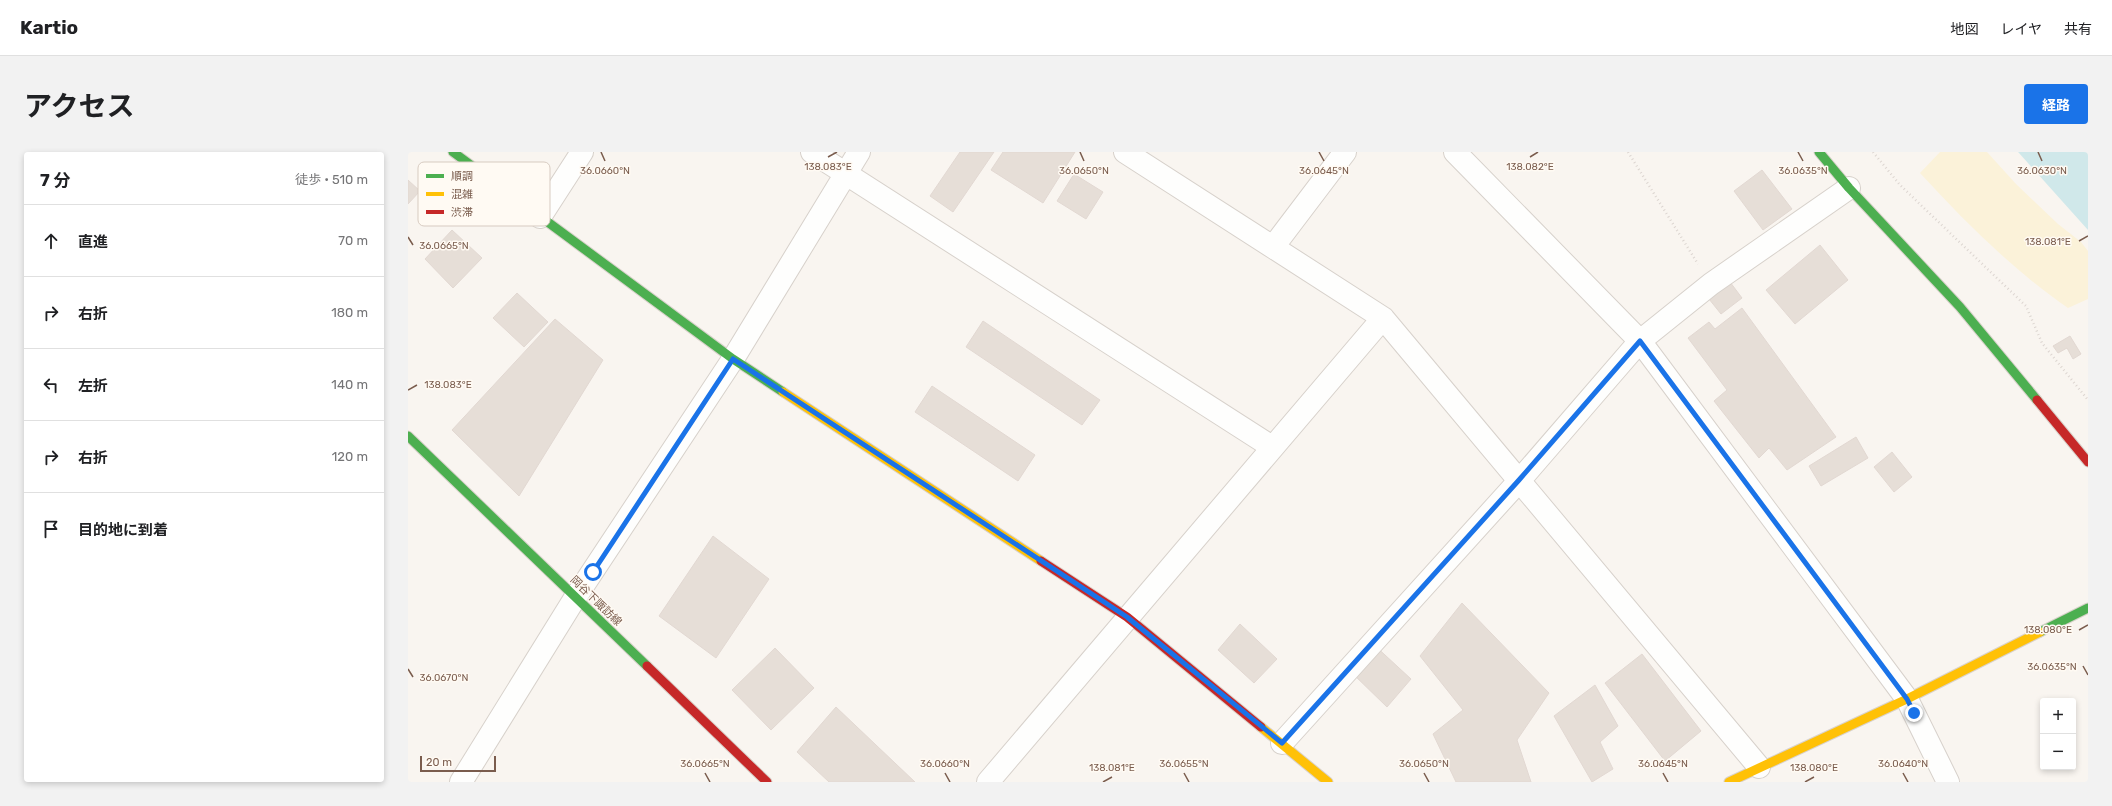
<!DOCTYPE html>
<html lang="ja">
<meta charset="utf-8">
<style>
body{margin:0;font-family:Rubik,"Noto Sans JP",sans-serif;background:#f2f2f2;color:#202124}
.controls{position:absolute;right:12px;bottom:12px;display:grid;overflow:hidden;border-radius:4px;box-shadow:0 2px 6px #0003}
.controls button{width:36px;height:36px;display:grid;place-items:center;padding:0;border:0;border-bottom:1px solid #e0e0e0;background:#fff;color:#202124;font:20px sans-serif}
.scale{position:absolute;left:12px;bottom:10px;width:76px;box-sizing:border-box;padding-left:4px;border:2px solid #7a5c4d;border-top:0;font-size:11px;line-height:14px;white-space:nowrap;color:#7a5c4d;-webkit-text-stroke:3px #fffaf3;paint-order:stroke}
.stop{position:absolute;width:12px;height:12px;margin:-9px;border:3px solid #1a73e8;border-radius:50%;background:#fff}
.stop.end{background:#1a73e8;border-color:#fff;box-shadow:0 1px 4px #0008}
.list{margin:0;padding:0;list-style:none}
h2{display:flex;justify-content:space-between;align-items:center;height:52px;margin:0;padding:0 16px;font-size:17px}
h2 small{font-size:13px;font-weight:400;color:#757577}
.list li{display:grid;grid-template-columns:26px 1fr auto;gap:12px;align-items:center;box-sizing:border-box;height:72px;padding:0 16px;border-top:1px solid #e0e0e0}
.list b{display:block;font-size:15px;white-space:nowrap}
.list em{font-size:13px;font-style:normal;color:#757577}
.icon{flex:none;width:22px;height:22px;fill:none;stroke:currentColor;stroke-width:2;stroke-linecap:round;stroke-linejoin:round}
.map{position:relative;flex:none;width:1680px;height:630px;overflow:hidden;border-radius:4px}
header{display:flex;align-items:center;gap:24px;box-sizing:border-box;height:56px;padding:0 20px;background:#fff;border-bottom:1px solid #e0e0e0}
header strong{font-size:19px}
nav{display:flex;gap:22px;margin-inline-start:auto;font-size:14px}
.intro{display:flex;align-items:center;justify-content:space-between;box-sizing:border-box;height:96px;padding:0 24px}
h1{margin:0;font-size:28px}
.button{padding:10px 18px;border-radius:4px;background:#1a73e8;color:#fff;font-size:14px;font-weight:700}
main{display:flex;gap:24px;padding:0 24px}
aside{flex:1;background:#fff;border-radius:4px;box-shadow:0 2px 6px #0003}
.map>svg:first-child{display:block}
.sand{fill:#fbf2d9}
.water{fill:#d0e8ea}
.building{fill:#e6ded7;stroke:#e2d8d2}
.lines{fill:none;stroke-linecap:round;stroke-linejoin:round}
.street-casing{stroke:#d7d1cb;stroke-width:24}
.fast-casing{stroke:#d9d2cb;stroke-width:11}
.slow-casing{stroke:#d9d2cb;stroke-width:11}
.jam-casing{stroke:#d9d2cb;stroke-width:11}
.path{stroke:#dcd5d0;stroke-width:2.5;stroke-dasharray:1 3;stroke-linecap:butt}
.street{stroke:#fefefd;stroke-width:22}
.fast{stroke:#4caf50;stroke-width:9}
.slow{stroke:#ffc107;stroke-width:9}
.jam{stroke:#c62828;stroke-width:9}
.route{stroke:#1a73e8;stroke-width:5}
.ticks{fill:none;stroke:#7a5c4d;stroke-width:1.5}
.labels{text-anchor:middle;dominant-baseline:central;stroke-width:3;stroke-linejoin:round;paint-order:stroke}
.street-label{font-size:11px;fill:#7a5c4d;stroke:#fffaf3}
.key{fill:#fffaf3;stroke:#d7cbc1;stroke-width:1}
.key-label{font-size:11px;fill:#7a5c4d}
.ticks-label{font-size:10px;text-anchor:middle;fill:#7a5c4d;stroke:#fffaf3;stroke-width:3;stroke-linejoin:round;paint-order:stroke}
</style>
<header>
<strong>Kartio</strong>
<nav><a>地図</a><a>レイヤ</a><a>共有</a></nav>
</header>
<div class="intro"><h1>アクセス</h1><a class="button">経路</a></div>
<main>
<aside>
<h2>7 分<small>徒歩 · 510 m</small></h2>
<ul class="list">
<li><svg class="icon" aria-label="ahead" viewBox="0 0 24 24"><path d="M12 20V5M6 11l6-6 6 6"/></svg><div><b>直進</b></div><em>70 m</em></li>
<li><svg class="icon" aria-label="right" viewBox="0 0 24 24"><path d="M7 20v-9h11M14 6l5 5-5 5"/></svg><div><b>右折</b></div><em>180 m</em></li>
<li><svg class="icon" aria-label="left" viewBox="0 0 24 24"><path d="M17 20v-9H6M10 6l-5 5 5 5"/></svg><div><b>左折</b></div><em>140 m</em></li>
<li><svg class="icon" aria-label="right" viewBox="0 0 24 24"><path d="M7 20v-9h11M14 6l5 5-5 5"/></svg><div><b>右折</b></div><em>120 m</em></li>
<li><svg class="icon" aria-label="arrive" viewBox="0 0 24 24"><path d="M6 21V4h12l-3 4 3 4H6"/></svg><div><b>目的地に到着</b></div></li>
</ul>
</aside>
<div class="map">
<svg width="1680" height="630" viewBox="0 0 1680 630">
<rect width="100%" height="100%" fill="#f9f5f0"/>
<path class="sand" d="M 1532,0 L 1579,0 L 1608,32 L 1650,72 L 1673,90 L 1680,99 L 1680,147 L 1660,156 C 1605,118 1557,70 1512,21 Z"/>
<path class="water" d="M 1610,0 L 1680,0 L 1680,78 L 1611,1 Z"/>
<path class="building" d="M 552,0 L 586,0 L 545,60 L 522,44 Z
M 595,0 L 667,0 L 635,51 L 583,18 Z
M 1354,18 L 1384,57 L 1355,78 L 1326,39 Z
M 666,22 L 695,40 L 678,67 L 649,49 Z
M 0,28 L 12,39 L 0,52 Z
M 44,78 L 74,106 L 45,136 L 17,107 Z
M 1412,93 L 1440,128 L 1387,172 L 1358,138 Z
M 1322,130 L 1334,146 L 1313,162 L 1301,147 Z
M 109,141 L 140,170 L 116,195 L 85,166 Z
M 1334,156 L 1428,285 L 1379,318 L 1361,296 L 1351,306 L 1306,249 L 1319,238 L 1280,186 L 1301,170 L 1307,177 Z
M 147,167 L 195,208 L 111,344 L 44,278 Z
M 575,169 L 692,248 L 674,273 L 558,195 Z
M 1662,184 L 1673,202 L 1665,207 L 1659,196 L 1650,201 L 1645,194 Z
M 524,234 L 627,303 L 610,329 L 507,260 Z
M 1448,285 L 1460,306 L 1413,334 L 1401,314 Z
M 1484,300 L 1504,325 L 1486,340 L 1466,315 Z
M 305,384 L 361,427 L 308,506 L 251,464 Z
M 1054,451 L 1141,541 L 1109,588 L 1123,630 L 1048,630 L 1025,582 L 1055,558 L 1012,504 Z
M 832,472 L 869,507 L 846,531 L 810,498 Z
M 964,491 L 1003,527 L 979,555 L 942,519 Z
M 367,496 L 406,536 L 363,578 L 324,538 Z
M 1234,502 L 1293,579 L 1257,609 L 1197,531 Z
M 1187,533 L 1210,574 L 1192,590 L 1205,617 L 1184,630 L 1146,564 Z
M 428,555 L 507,630 L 421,630 L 389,600 Z"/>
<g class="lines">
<defs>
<path id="street" d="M 404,0 L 864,295
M 717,0 L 975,166 L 1351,615
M 1047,0 L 1232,189 L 1499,547 L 1540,630
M 132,65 L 174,0
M 865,95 L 937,0
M 874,591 L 1111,329 L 1232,189 L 1303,132 L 1441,36
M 53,630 L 167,446 L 325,207 L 451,0
M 580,630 L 975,166"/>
<path id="fast" d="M 45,0 L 325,207 L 375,240
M 1411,0 L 1441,36 L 1552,155 L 1629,248
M 0,284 L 239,514
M 1632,480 L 1680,456"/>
<path id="slow" d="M 375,240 L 633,409
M 853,575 L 920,630
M 1321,630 L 1499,547 L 1632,480"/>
<path id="jam" d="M 1629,248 L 1680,310
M 633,409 L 719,465 L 853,575
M 239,514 L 359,630"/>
</defs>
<use href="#street" class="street-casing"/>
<use href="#fast" class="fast-casing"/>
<use href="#slow" class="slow-casing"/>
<use href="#jam" class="jam-casing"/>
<path class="path" d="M 1220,0 L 1290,112
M 1465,0 L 1492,33 L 1618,154 L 1634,191 L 1680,248"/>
<use href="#street" class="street"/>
<use href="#fast" class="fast"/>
<use href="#slow" class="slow"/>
<use href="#jam" class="jam"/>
</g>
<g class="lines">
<path class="route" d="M 185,420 L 325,207 L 719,465 L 874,591 L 1111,328 L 1232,189 L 1499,547 L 1506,561"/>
</g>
<path class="ticks" d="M 193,0 L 197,9M 672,0 L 676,9M 911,0 L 916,9M 1390,0 L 1395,9M 1630,0 L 1634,9M 420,5 L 429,0M 1122,5 L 1130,0M 0,85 L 5,93M 1671,89 L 1680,84M 0,238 L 9,233M 1671,478 L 1680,473M 1675,514 L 1680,523M 0,517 L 5,525M 297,621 L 302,630M 537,621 L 542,630M 776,621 L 781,630M 1016,621 L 1021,630M 1255,621 L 1260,630M 1495,621 L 1500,630M 695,630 L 704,625M 1397,630 L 1406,625"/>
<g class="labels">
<g class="street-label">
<text transform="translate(188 449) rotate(44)">岡谷下諏訪線</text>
</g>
</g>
<rect x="10" y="10" width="132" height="64" rx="6" class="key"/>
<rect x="18" y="22" width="18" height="4" fill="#4caf50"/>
<rect x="18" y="40" width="18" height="4" fill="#ffc107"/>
<rect x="18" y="58" width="18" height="4" fill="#c62828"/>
<g class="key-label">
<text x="43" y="28">順調</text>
<text x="43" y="46">混雑</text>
<text x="43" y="64">渋滞</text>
</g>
<g class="ticks-label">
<text x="420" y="18">138.083°E</text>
<text x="1122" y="18">138.082°E</text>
<text x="197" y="22">36.0660°N</text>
<text x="676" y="22">36.0650°N</text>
<text x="916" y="22">36.0645°N</text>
<text x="1395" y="22">36.0635°N</text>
<text x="1634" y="22">36.0630°N</text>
<text x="1640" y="93">138.081°E</text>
<text x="36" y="97">36.0665°N</text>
<text x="40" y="236">138.083°E</text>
<text x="1640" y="481">138.080°E</text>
<text x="1644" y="518">36.0635°N</text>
<text x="36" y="529">36.0670°N</text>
<text x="297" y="615">36.0665°N</text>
<text x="537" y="615">36.0660°N</text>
<text x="776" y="615">36.0655°N</text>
<text x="1016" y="615">36.0650°N</text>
<text x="1255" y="615">36.0645°N</text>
<text x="1495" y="615">36.0640°N</text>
<text x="704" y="619">138.081°E</text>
<text x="1406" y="619">138.080°E</text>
</g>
</svg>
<div class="controls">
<button>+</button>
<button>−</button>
</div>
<div class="scale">20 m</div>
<div class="stop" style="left:185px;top:420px"></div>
<div class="stop end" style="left:1506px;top:561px"></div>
</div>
</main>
